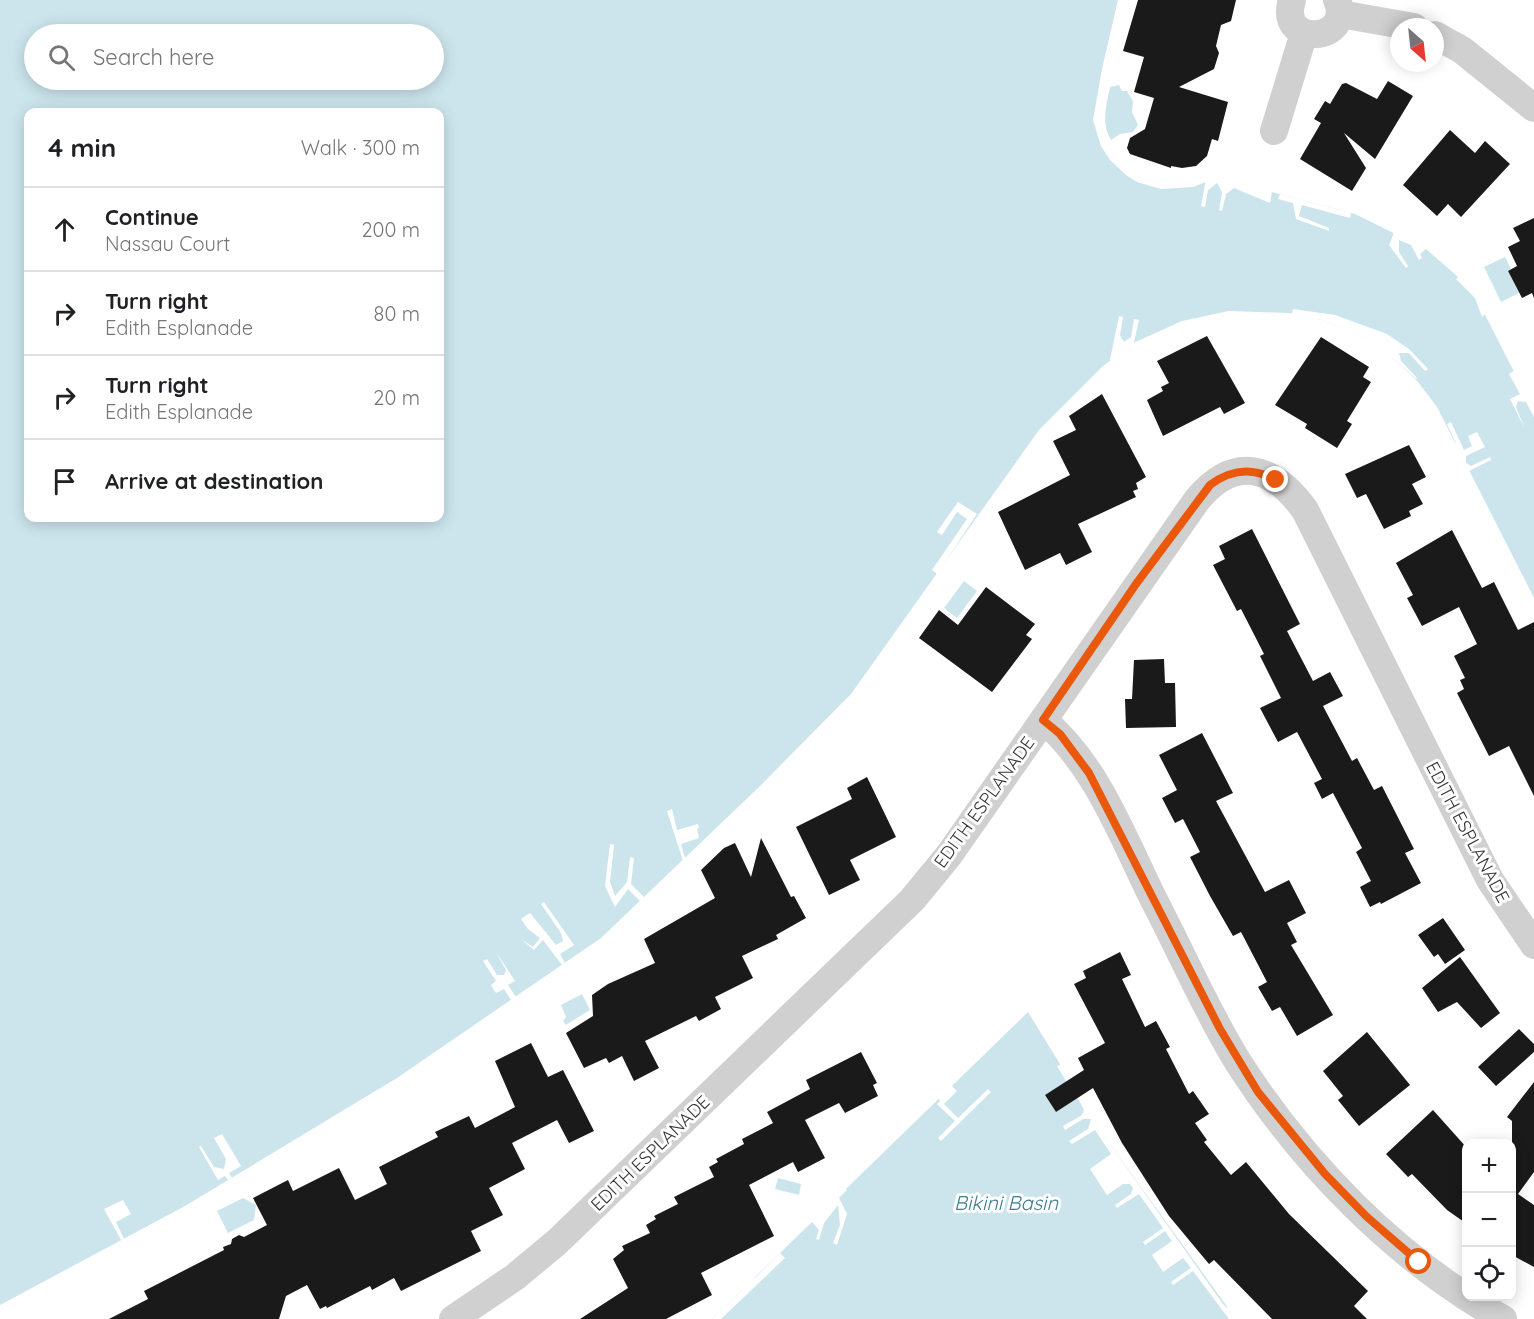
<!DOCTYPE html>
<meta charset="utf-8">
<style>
body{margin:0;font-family:Quicksand,sans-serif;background:#f2f2f2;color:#202124}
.controls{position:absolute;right:18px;bottom:18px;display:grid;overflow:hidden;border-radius:12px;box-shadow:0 3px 15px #0003}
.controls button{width:54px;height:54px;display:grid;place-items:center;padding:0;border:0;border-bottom:2px solid #e0e0e0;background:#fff;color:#202124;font:30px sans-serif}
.compass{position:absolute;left:1390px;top:18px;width:54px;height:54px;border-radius:50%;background:#fff;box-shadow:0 3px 15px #0003;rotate:153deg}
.stop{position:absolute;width:18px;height:18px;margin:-14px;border:4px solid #ea580c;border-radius:50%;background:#fff}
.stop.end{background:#ea580c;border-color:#fff;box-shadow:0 2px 6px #0008}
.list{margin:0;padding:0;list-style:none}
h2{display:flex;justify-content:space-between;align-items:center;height:78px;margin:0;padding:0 24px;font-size:26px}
h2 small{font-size:20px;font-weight:400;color:#757577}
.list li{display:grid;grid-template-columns:39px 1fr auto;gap:18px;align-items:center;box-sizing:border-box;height:84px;padding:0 24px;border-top:2px solid #e0e0e0}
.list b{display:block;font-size:22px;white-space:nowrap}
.list p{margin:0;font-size:20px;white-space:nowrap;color:#757577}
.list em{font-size:20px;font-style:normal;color:#757577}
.icon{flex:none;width:33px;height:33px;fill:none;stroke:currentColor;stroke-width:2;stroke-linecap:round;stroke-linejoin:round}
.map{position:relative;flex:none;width:1534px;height:1319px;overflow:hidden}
.search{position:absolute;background:#fff;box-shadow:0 3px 15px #0003;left:24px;top:24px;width:420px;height:66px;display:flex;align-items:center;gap:15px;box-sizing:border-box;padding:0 21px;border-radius:33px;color:#757577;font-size:22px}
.panel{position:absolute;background:#fff;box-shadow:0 3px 15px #0003;left:24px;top:108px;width:420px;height:414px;border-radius:12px}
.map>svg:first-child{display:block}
.water{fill:#cce5ec;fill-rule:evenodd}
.pier{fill:#fff}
.building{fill:#1a1a1a}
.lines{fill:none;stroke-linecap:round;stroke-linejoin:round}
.minor{stroke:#d0d0d0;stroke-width:28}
.route{stroke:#ea580c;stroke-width:8}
.labels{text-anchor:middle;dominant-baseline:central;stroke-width:6;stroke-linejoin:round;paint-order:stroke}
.street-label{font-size:18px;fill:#333;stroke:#fff}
.water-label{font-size:20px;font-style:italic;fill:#3d7f8f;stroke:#fff}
</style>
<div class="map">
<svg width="1534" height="1319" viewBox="0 0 1534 1319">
<rect width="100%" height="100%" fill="#fff"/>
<path class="water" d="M 0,0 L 1118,0 L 1102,69 L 1093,120 L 1101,146 L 1110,160 L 1126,175 L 1137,182 L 1161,189 L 1193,187 L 1208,181 L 1272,192 L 1355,214 L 1426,249 L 1472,289 L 1534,411 L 1534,598 L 1437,407 L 1418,382 L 1379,344 L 1322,320 L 1289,313 L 1229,311 L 1182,321 L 1131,344 L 1102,367 L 1039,430 L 851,694 L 758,788 L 601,938 L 397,1078 L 185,1206 L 0,1305 ZM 34,34 L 434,34 L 434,80 L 34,80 ZM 28,112 L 440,112 L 440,518 L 28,518 Z
M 1119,85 L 1122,91 L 1127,91 L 1133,101 L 1132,112 L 1138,125 L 1133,132 L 1120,134 L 1111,140 C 1101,123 1106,106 1110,87 Z
M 1505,257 L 1511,269 L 1508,271 L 1519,293 L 1501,302 L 1484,267 Z
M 964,581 L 977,591 L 957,618 L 944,608 Z
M 582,994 L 590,1010 L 566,1025 L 563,1021 L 566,1017 L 561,1005 Z
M 1028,1012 L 1105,1137 L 1236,1319 L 712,1319 Z
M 778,1178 L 801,1184 L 799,1195 L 775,1189 Z
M 243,1198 L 256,1205 L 254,1220 L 228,1233 L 217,1211 Z"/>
<path class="pier" d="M 1206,179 L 1272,191 L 1270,203 L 1234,188 L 1226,194 L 1222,211 L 1219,210 L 1222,192 L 1217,183 L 1208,190 L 1205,207 L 1201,206 Z
M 1280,194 L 1351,213 L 1350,218 L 1302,205 L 1299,216 L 1329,228 L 1329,231 L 1296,219 L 1293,203 L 1278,199 Z
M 1395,230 L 1425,245 L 1426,249 L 1420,254 L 1422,258 L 1419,260 L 1411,245 L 1399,240 L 1399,252 L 1408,266 L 1406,268 L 1389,245 Z
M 1460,275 L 1474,288 L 1487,312 L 1482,317 L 1475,298 L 1456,279 Z
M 1293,309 L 1335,315 L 1387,334 L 1409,349 L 1428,369 L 1425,371 L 1409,353 L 1399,353 L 1401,361 L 1417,378 L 1416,379 L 1378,344 L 1322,320 L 1292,314 Z
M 1119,316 L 1123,317 L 1120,335 L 1124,342 L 1131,337 L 1134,319 L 1139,320 L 1133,346 L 1114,360 L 1110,360 Z
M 1514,371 L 1517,371 L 1534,411 L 1534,417 L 1526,402 L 1518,401 L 1516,407 L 1525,429 L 1510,399 L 1520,394 L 1509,374 Z
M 1451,422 L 1464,450 L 1472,446 L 1468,436 L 1477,432 L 1485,447 L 1466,456 L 1466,463 L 1471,466 L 1490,457 L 1491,460 L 1467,472 L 1453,444 L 1456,443 L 1447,424 Z
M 958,502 L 977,514 L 937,574 L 932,570 L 967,519 L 957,512 L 942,535 L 937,532 Z
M 672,809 L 677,830 L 698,824 L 699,828 L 697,829 L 699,838 L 681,844 L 685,858 L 683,861 L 667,811 Z
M 610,844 L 614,845 L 610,882 L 615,896 L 627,882 L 630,857 L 634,858 L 631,884 L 644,897 L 640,901 L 628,889 L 615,907 L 605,886 Z
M 544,902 L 574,945 L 560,954 L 565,963 L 562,965 L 543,940 L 534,950 L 521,939 L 533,947 L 540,938 L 528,929 L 521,919 L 530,913 L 556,945 L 563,941 L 561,933 L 541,904 Z
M 496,952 L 515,981 L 508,985 L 516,997 L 511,1000 L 504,989 L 496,993 L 491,985 L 496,981 L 483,961 L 487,959 L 497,975 L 504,975 L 506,970 Z
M 1062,1064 L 1080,1096 L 1083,1095 L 1093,1110 L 1090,1112 L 1105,1137 L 1223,1304 L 1227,1308 L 1229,1307 L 1239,1319 L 1229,1319 L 1193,1271 L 1173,1285 L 1171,1282 L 1191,1268 L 1183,1258 L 1163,1272 L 1152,1255 L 1172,1241 L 1165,1231 L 1145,1245 L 1143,1242 L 1163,1228 L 1139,1194 L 1117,1208 L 1115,1205 L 1131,1194 L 1133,1188 L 1130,1184 L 1123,1184 L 1107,1195 L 1090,1169 L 1111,1154 L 1095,1130 L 1072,1144 L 1069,1141 L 1088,1129 L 1091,1119 L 1083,1119 L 1065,1130 L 1063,1126 L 1082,1115 L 1084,1110 L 1075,1093 L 1066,1097 L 1070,1103 L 1056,1112 L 1045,1095 L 1059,1086 L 1070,1088 L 1057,1066 Z
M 951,1085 L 957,1091 L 944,1104 L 958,1118 L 988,1089 L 991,1092 L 941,1141 L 938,1138 L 955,1121 L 937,1104 L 940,1101 L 938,1098 Z
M 222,1134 L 241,1166 L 229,1173 L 232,1178 L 228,1180 L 225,1176 L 218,1180 L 199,1147 L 201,1146 L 214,1167 L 224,1169 L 226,1159 L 214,1138 Z
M 845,1188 L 847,1190 L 839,1198 L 847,1214 L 837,1245 L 833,1243 L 840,1225 L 838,1205 L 824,1223 L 819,1240 L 816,1239 L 819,1230 L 811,1221 Z
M 123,1200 L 131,1214 L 116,1222 L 124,1239 L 121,1240 L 104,1209 Z
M 780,1253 L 785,1258 L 721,1319 L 712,1319 L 742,1290 L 740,1288 L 752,1276 L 755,1278 Z"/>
<path class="building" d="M 1138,0 L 1236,0 L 1231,21 L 1221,25 L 1216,46 L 1219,53 L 1214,69 L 1179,87 L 1228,102 L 1218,141 L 1212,139 L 1207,156 L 1196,166 L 1182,168 L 1171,166 L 1171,168 L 1130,154 L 1127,148 L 1130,138 L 1145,129 L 1154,98 L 1134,92 L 1144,57 L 1123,51 Z
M 1388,81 L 1413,96 L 1375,159 L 1344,133 L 1366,168 L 1352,191 L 1300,159 L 1321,123 L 1314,119 L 1325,101 L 1330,104 L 1342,84 L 1346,83 L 1377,99 Z
M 1450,130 L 1475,153 L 1485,141 L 1510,164 L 1461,217 L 1448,204 L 1437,216 L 1403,185 Z
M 1534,218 L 1534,298 L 1532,293 L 1522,298 L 1508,271 L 1517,266 L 1508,247 L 1520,241 L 1513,228 Z
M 1207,336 L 1245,403 L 1224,414 L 1220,407 L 1163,436 L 1147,400 L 1163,391 L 1161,387 L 1169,383 L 1157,361 Z
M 1321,337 L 1369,367 L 1363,377 L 1371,382 L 1347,421 L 1352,424 L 1337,448 L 1305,428 L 1307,424 L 1275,405 Z
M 1102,394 L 1146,477 L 1136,483 L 1138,489 L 1133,491 L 1136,497 L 1078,524 L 1092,552 L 1066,565 L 1060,553 L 1025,570 L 998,512 L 1070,475 L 1053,441 L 1076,430 L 1069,416 Z
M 1409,445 L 1426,477 L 1412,484 L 1423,504 L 1409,511 L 1411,516 L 1384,529 L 1366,494 L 1357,498 L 1345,474 Z
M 1252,529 L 1300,624 L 1287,631 L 1313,681 L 1330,672 L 1343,696 L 1323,706 L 1352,761 L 1357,758 L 1374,790 L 1382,786 L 1414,849 L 1405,853 L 1421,883 L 1381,904 L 1380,902 L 1370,907 L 1360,887 L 1371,881 L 1356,852 L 1362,848 L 1333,793 L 1322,799 L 1314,783 L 1322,779 L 1297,732 L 1278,742 L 1260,708 L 1281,698 L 1260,656 L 1264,654 L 1241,609 L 1237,611 L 1213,565 L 1225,559 L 1219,546 Z
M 1452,530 L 1482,588 L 1494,582 L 1518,630 L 1534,622 L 1534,796 L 1509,746 L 1489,756 L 1457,693 L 1464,689 L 1460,680 L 1465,678 L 1454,656 L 1477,644 L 1459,607 L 1422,626 L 1407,598 L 1413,595 L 1396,563 Z
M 986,587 L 1035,624 L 1026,635 L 1032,639 L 992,692 L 919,638 L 939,610 L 958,625 Z
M 1164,659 L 1165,683 L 1175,683 L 1176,727 L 1126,728 L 1125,699 L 1132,699 L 1134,660 Z
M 1202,733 L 1233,793 L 1216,801 L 1265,892 L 1289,880 L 1306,913 L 1287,923 L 1297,942 L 1291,945 L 1333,1015 L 1297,1036 L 1280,1007 L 1272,1011 L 1258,987 L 1267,982 L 1241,932 L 1233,936 L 1210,896 L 1190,857 L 1200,852 L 1183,819 L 1175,823 L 1162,798 L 1177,790 L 1159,755 Z
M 867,777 L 896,837 L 850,860 L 860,880 L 829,895 L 796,827 L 852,799 L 847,788 Z
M 761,838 L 791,897 L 794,896 L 806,918 L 776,935 L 778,939 L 742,956 L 753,978 L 715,997 L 721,1009 L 699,1021 L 696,1016 L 645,1041 L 659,1068 L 634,1081 L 622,1056 L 609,1063 L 606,1058 L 584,1068 L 566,1033 L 593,1016 L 592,995 L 608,984 L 655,963 L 644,939 L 715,898 L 701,870 L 724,848 L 735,843 L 751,877 Z
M 1443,918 L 1465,950 L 1445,964 L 1438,954 L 1434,957 L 1418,935 Z
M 1120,952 L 1131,975 L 1122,979 L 1145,1027 L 1156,1021 L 1170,1047 L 1166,1049 L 1189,1094 L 1193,1091 L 1209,1114 L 1195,1123 L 1207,1140 L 1204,1142 L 1231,1175 L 1246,1162 L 1289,1214 L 1368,1291 L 1354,1306 L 1367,1319 L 1272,1319 L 1214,1260 L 1209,1264 L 1169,1216 L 1122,1143 L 1093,1088 L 1056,1112 L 1045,1095 L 1084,1070 L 1078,1058 L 1105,1043 L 1074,984 L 1086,978 L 1083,971 Z
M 1460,957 L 1500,1013 L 1481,1028 L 1457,1002 L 1438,1012 L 1422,988 Z
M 1519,1029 L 1534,1044 L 1534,1052 L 1496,1086 L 1478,1067 Z
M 1367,1032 L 1410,1085 L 1359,1126 L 1338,1100 L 1343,1096 L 1323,1071 Z
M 531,1043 L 548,1077 L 563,1070 L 594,1131 L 569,1143 L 557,1120 L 512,1143 L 525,1169 L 489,1188 L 503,1215 L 471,1231 L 481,1251 L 401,1291 L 394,1278 L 372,1290 L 370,1286 L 327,1308 L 326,1306 L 320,1309 L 307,1285 L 286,1296 L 279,1319 L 109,1319 L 148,1299 L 144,1291 L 224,1250 L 223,1247 L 231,1244 L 232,1239 L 239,1235 L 244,1237 L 267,1225 L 253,1198 L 288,1180 L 293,1191 L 339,1168 L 355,1200 L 387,1184 L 379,1167 L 438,1137 L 435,1132 L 469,1116 L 475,1128 L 515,1107 L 495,1061 Z
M 861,1052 L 877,1083 L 873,1085 L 878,1096 L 845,1113 L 839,1103 L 805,1120 L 825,1158 L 798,1172 L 793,1162 L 749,1185 L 774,1236 L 701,1273 L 712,1295 L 666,1319 L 580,1319 L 628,1288 L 613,1259 L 624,1250 L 622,1246 L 650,1233 L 646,1225 L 656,1219 L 654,1216 L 678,1204 L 674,1197 L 714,1177 L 709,1167 L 718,1162 L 716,1159 L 744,1144 L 742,1139 L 773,1123 L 767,1112 L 810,1089 L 806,1080 Z
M 1534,1082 L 1534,1172 L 1518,1194 L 1534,1205 L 1534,1267 L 1512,1255 L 1512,1121 L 1507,1117 Z
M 1433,1110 L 1467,1148 L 1467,1224 L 1447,1210 L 1412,1174 L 1408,1177 L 1386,1154 Z"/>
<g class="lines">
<path class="minor" d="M 1292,0 C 1277,49 1355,42 1337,0
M 1340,14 L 1414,27
M 1435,35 L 1462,50 L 1534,108
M 1274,131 L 1304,33
M 1043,720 C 1097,764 1125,843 1156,904 C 1183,956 1207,1012 1238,1062 C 1304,1165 1396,1259 1503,1319
M 453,1319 L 515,1277 L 557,1242 L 912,900 L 949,855 L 1197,500 C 1235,454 1273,466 1305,510 L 1490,880 L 1534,945"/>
</g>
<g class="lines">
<path class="route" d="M 1276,480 C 1253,467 1231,469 1210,485 L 1136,584 L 1043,720 L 1060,734 L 1089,773 L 1220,1029 L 1258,1092 L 1325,1174 L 1367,1217 L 1419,1262"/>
</g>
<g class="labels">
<g class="street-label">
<text transform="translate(984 802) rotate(-54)">EDITH ESPLANADE</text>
<text transform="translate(1468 832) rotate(62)">EDITH ESPLANADE</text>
<text transform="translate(650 1153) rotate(-44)">EDITH ESPLANADE</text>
</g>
<g class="water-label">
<text x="1006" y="1202">Bikini Basin</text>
</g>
</g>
</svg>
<div class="controls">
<button>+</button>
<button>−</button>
<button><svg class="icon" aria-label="locate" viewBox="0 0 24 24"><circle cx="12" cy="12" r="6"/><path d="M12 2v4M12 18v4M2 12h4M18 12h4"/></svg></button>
</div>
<svg class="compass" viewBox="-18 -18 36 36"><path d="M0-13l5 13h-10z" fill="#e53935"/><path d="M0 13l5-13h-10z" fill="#757577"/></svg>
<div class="stop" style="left:1419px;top:1262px"></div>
<div class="stop end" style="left:1276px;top:480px"></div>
<div class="search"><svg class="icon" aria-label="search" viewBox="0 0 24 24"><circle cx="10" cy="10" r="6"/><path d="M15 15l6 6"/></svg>Search here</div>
<section class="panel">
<h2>4 min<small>Walk · 300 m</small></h2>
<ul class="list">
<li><svg class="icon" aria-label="ahead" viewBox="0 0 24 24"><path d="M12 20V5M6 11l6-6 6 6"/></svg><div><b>Continue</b><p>Nassau Court</p></div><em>200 m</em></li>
<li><svg class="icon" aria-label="right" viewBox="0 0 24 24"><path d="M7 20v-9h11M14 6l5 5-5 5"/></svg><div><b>Turn right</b><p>Edith Esplanade</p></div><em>80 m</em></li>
<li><svg class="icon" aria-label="right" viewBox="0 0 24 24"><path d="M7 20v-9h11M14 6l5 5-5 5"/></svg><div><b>Turn right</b><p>Edith Esplanade</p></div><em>20 m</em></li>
<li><svg class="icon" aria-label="arrive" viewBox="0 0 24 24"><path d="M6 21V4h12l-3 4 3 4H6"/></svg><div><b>Arrive at destination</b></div></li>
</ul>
</section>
</div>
